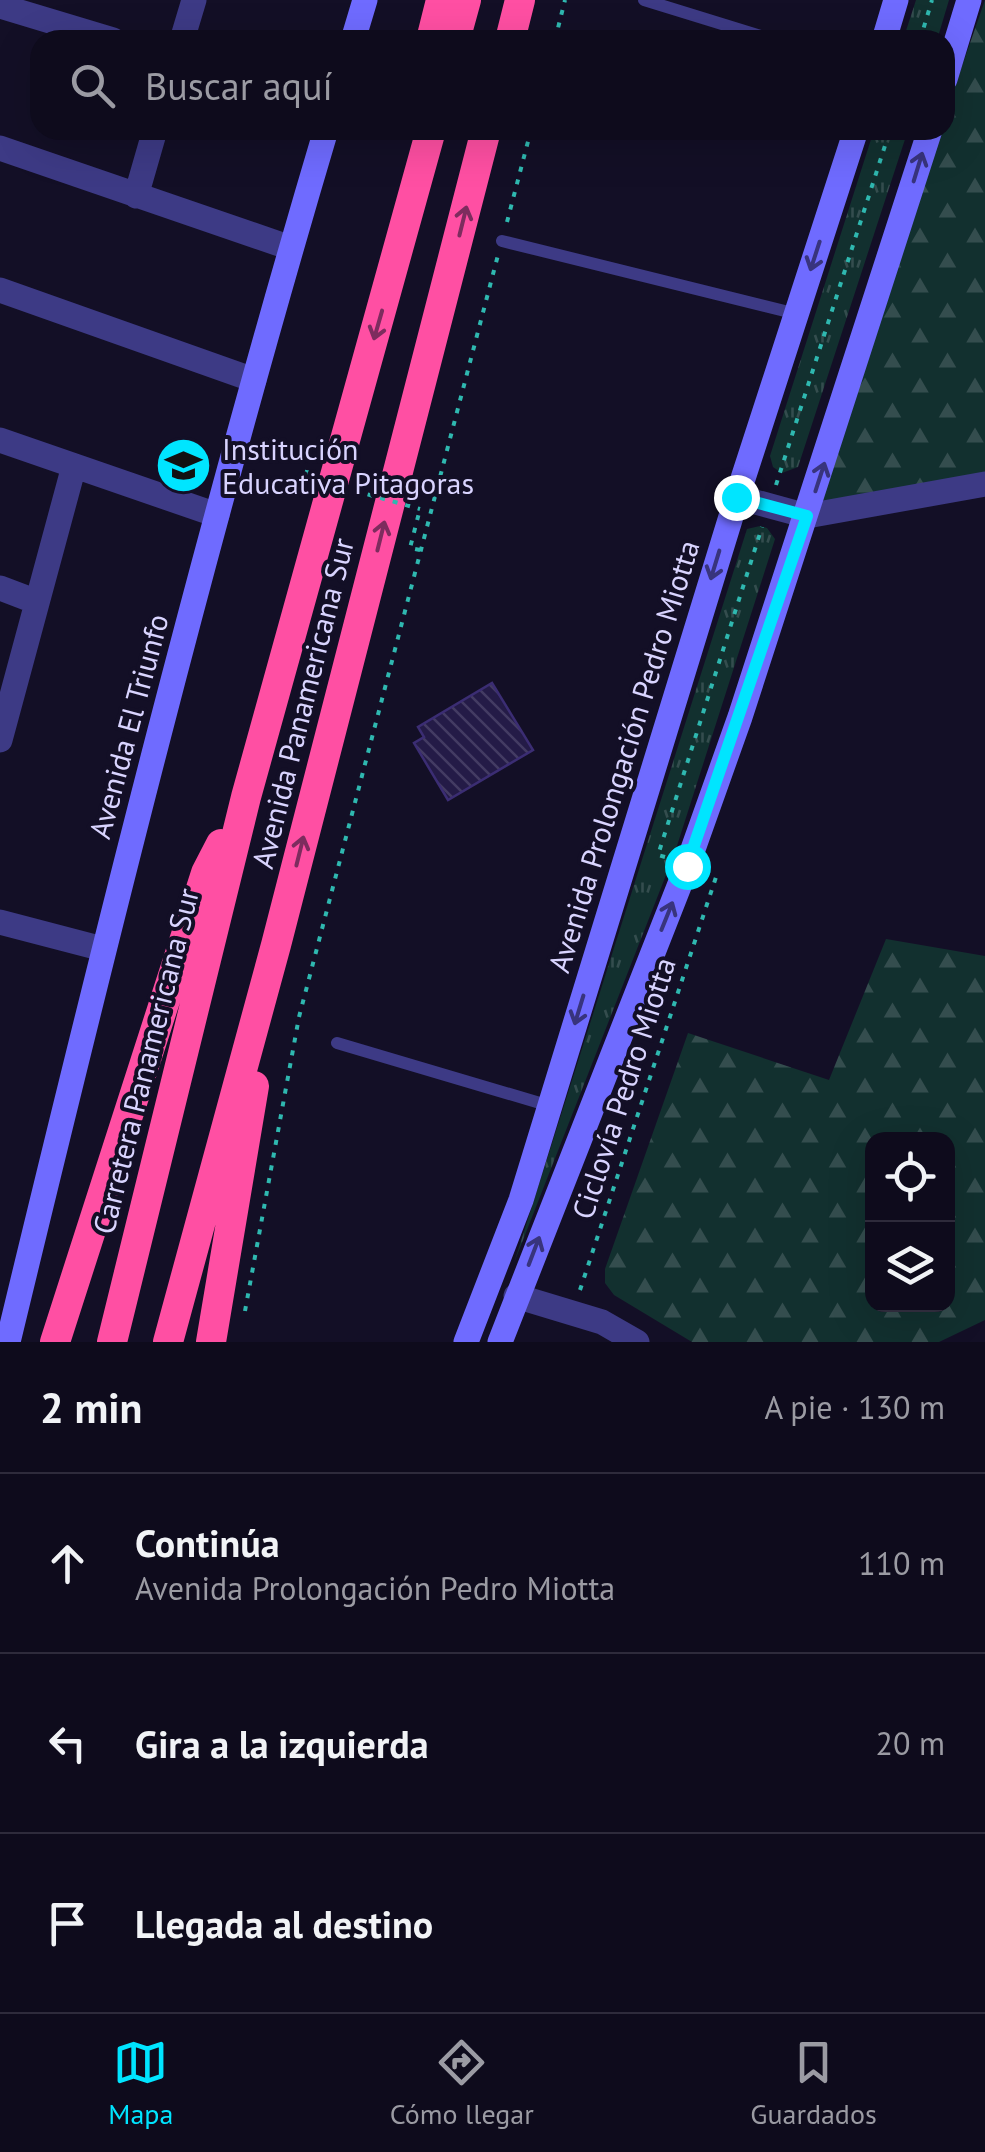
<!DOCTYPE html>
<html lang="es">
<meta charset="utf-8">
<style>
body{margin:0;font-family:"PT Sans",sans-serif;background:#171425;color:#f1f3f6}
.controls{position:absolute;right:30px;bottom:30px;display:grid;overflow:hidden;border-radius:20px;box-shadow:0 10px 40px #0002}
.controls button{width:90px;height:90px;display:grid;place-items:center;padding:0;border:0;border-bottom:2px solid #2e2b3b;background:#0e0b1c;color:#f1f3f6;font:50px sans-serif}
.stop{position:absolute;width:30px;height:30px;margin:-22px;border:8px solid #00e5ff;border-radius:50%;background:#fff}
.stop.end{background:#00e5ff;border-color:#fff;box-shadow:0 2px 10px #0008}
.list{margin:0;padding:0;list-style:none}
h2{display:flex;justify-content:space-between;align-items:center;height:130px;margin:0;padding:0 40px;font-size:42px}
h2 small{font-size:32px;font-weight:400;color:#9b9ba3}
.list li{display:grid;grid-template-columns:65px 1fr auto;gap:30px;align-items:center;box-sizing:border-box;height:180px;padding:0 40px;border-top:2px solid #2e2b3b}
.list b{display:block;font-size:38px;white-space:nowrap}
.list p{margin:0;font-size:32px;white-space:nowrap;color:#9b9ba3}
.list em{font-size:32px;font-style:normal;color:#9b9ba3}
.icon{flex:none;width:55px;height:55px;fill:none;stroke:currentColor;stroke-width:2;stroke-linecap:round;stroke-linejoin:round}
.map{position:relative;flex:none;width:985px;height:1342px;overflow:hidden}
.search{position:absolute;background:#0e0b1c;box-shadow:0 10px 40px #0002;left:30px;right:30px;top:30px;height:110px;display:flex;align-items:center;gap:25px;box-sizing:border-box;padding:0 35px;border-radius:30px;color:#9b9ba3;font-size:38px}
.sheet{height:670px;background:#0e0b1c}
nav{display:flex;justify-content:space-around;align-items:center;box-sizing:border-box;height:140px;border-top:2px solid #2e2b3b;background:#0e0b1c;font-size:28px;color:#9b9ba3}
nav a{display:grid;justify-items:center;gap:5px}
nav .on{color:#00e5ff}
.map>svg:first-child{display:block}
.grass{fill:url(#grass-tufts)}
.forest{fill:url(#forest-firs);fill-rule:evenodd}
.building{fill:url(#building-back-hatch);stroke:#3b2d73;stroke-width:2.5}
.lines{fill:none;stroke-linecap:round;stroke-linejoin:round}
.path{stroke:#2fb8b0;stroke-width:4;stroke-dasharray:5 8;stroke-linecap:butt}
.service{stroke:#3d3a85;stroke-width:12}
.minor{stroke:#3d3a85;stroke-width:25}
.secondary{stroke:#6f6bff;stroke-width:25}
.motorway{stroke:#ff4fa3;stroke-width:30}
.path-bridge{stroke:#2fb8b0;stroke-width:4;stroke-dasharray:5 8;stroke-linecap:butt}
.oneway{stroke:#38347d}
.oneway2{stroke:#7d2c5e}
.route{stroke:#00e5ff;stroke-width:12}
.labels{text-anchor:middle;dominant-baseline:central;stroke-width:8;stroke-linejoin:round;paint-order:stroke}
.poi-label{font-size:30px;fill:#d9d4ff;stroke:#130f26;text-anchor:start}
.street-label{font-size:30px;fill:#d9d4ff;stroke:#130f26}
</style>
<div class="map">
<svg width="985" height="1342" viewBox="0 0 985 1342">
<defs>
<pattern id="grass-tufts" width="24" height="20" patternUnits="userSpaceOnUse" patternTransform="scale(2.5)"><rect width="24" height="20" fill="#12302f"/><path d="M3 7l-1-3M5 7V3M7 7l1-3M15 17l-1-3M17 17v-4M19 17l1-3" fill="none" stroke="#344d4e"/></pattern>
<pattern id="forest-firs" width="22" height="20" patternUnits="userSpaceOnUse" patternTransform="scale(2.5)"><rect width="22" height="20" fill="#12302f"/><path d="M5 1l3.5 6h-7zM16 11l3.5 6h-7z" fill="#344d4e"/></pattern>
<pattern id="building-back-hatch" width="6" height="6" patternUnits="userSpaceOnUse" patternTransform="scale(2.5)"><rect width="6" height="6" fill="#241b47"/><path d="M-1 5l2 2M0 0l6 6M5-1l2 2" fill="none" stroke="#433b63"/></pattern>
</defs>
<rect width="100%" height="100%" fill="#130f26"/>
<path class="grass" d="M 916,0 L 949,0 L 937,40 L 903,40 Z
M 874,130 L 908,130 L 798,467 L 782,473 L 773,467 L 770,456 Z
M 760,526 L 767,528 L 775,539 L 675,852 L 514,1263 L 747,529 Z"/>
<path class="forest" d="M 985,0 L 985,481 L 825,502 L 821,497 L 940,130 L 945,130 L 945,115 Z
M 886,939 L 985,956 L 985,1320 L 939,1342 L 692,1342 L 614,1295 L 605,1283 L 605,1269 L 688,1033 L 829,1080 ZM 872,1140 L 948,1140 L 948,1304 L 872,1304 Z"/>
<path class="building" d="M 492,683 L 533,750 L 448,800 L 414,743 L 424,737 L 418,727 Z"/>
<g class="lines">
<path class="path" d="M 555,40 L 565,0
M 920,40 L 932,0
M 507,222 L 531,130
M 306,475 L 314,441
M 776,485 L 890,130
M 420,550 L 410,548 L 420,509
M 665,857 L 658,855 L 762,527
M 580,1290 L 716,877 L 707,873
M 245,1311 L 299,1017 L 498,255"/>
<path class="service" d="M 644,0 L 774,40
M 502,241 L 797,314
M 337,1043 L 550,1106"/>
<path class="minor" d="M 0,6 L 113,40
M 182,40 L 194,0
M 0,148 L 291,248
M 136,196 L 155,130
M 0,290 L 254,380
M 0,440 L 217,515
M 737,497 L 807,516 L 985,484
M 0,588 L 37,602
M 0,740 L 74,466
M 0,922 L 103,949
M 516,1296 L 602,1322 L 637,1342"/>
<path class="secondary" d="M 353,40 L 365,0
M 884,40 L 896,0
M 945,79 L 969,0
M 8,1342 C 106,936 207,530 326,130
M 466,1342 L 521,1200 L 737,497 L 856,130
M 500,1342 L 687,866 L 740,717 L 930,130"/>
<path class="motorway" d="M 431,40 L 441,0
M 455,40 L 466,0
M 510,40 L 520,0
M 55,1342 L 206,873 L 221,844
M 112,1342 L 246,797 L 431,130
M 168,1342 L 276,945 L 486,130
M 211,1342 L 254,1086"/>
<path class="path-bridge" d="M 305,477 L 420,509"/>
</g>
<defs><path id="oneway-shaft" d="M-6 0H5M1.5-3L5.5 0L1.5 3" fill="none" stroke-width="1.6" stroke-linecap="round" stroke-linejoin="round" transform="scale(2.5)"/></defs>
<g class="oneway">
<use href="#oneway-shaft" transform="translate(918 167) rotate(-73)"/>
<use href="#oneway-shaft" transform="translate(815 256) rotate(108)"/>
<use href="#oneway-shaft" transform="translate(820 477) rotate(-72)"/>
<use href="#oneway-shaft" transform="translate(715 565) rotate(107)"/>
<use href="#oneway-shaft" transform="translate(667 916) rotate(-68)"/>
<use href="#oneway-shaft" transform="translate(579 1010) rotate(107)"/>
<use href="#oneway-shaft" transform="translate(534 1251) rotate(-69)"/>
</g>
<g class="oneway2">
<use href="#oneway-shaft" transform="translate(463 221) rotate(-76)"/>
<use href="#oneway-shaft" transform="translate(378 325) rotate(106)"/>
<use href="#oneway-shaft" transform="translate(381 536) rotate(-76)"/>
<use href="#oneway-shaft" transform="translate(300 851) rotate(-76)"/>
</g>
<g class="lines">
<path class="route" d="M 687,866 L 807,516 L 736,497"/>
</g>
<defs>
<symbol id="school-disc" viewBox="-11 -11 22 22"><circle r="9.5" fill="#00e5ff" stroke="#130f26"/><path d="M0-5L7-2L0 1L-7-2ZM-4 1L0 2.5L4 1V4Q0 6-4 4Z" fill="#111"/></symbol>
</defs>
<g fill-rule="evenodd">
<use href="#school-disc" x="152" y="434" width="63" height="63"/>
</g>
<g class="labels">
<g class="poi-label">
<text x="222" y="448">Institución<tspan x="222" dy="34">Educativa Pitagoras</tspan></text>
</g>
<g class="street-label">
<text transform="translate(302 703) rotate(-76)">Avenida Panamericana Sur</text>
<text transform="translate(128 726) rotate(-75)">Avenida El Triunfo</text>
<text transform="translate(623 756) rotate(-73)">Avenida Prolongación Pedro Miotta</text>
<text transform="translate(145 1061) rotate(-76)">Carretera Panamericana Sur</text>
<text transform="translate(623 1088) rotate(-72)">Ciclovía Pedro Miotta</text>
</g>
</g>
</svg>
<div class="controls">
<button><svg class="icon" aria-label="locate" viewBox="0 0 24 24"><circle cx="12" cy="12" r="6"/><path d="M12 2v4M12 18v4M2 12h4M18 12h4"/></svg></button>
<button><svg class="icon" aria-label="layers" viewBox="0 0 24 24"><path d="M12 4l9 5-9 5-9-5zM3 14l9 5 9-5"/></svg></button>
</div>
<div class="stop" style="left:687px;top:866px"></div>
<div class="stop end" style="left:736px;top:497px"></div>
<div class="search"><svg class="icon" aria-label="search" viewBox="0 0 24 24"><circle cx="10" cy="10" r="6"/><path d="M15 15l6 6"/></svg>Buscar aquí</div>
</div>
<section class="sheet">
<h2>2 min<small>A pie · 130 m</small></h2>
<ul class="list">
<li><svg class="icon" aria-label="ahead" viewBox="0 0 24 24"><path d="M12 20V5M6 11l6-6 6 6"/></svg><div><b>Continúa</b><p>Avenida Prolongación Pedro Miotta</p></div><em>110 m</em></li>
<li><svg class="icon" aria-label="left" viewBox="0 0 24 24"><path d="M17 20v-9H6M10 6l-5 5 5 5"/></svg><div><b>Gira a la izquierda</b></div><em>20 m</em></li>
<li><svg class="icon" aria-label="arrive" viewBox="0 0 24 24"><path d="M6 21V4h12l-3 4 3 4H6"/></svg><div><b>Llegada al destino</b></div></li>
</ul>
</section>
<nav>
<a class="on"><svg class="icon" aria-label="map" viewBox="0 0 24 24"><path d="M3 6l6-2 6 2 6-2v14l-6 2-6-2-6 2zM9 4v14M15 6v14"/></svg>Mapa</a>
<a><svg class="icon" aria-label="directions" viewBox="0 0 24 24"><path d="M12 3l9 9-9 9-9-9zM9 14v-3h6M13 9l2 2-2 2"/></svg>Cómo llegar</a>
<a><svg class="icon" aria-label="saved" viewBox="0 0 24 24"><path d="M7 4h10v16l-5-4-5 4z"/></svg>Guardados</a>
</nav>
